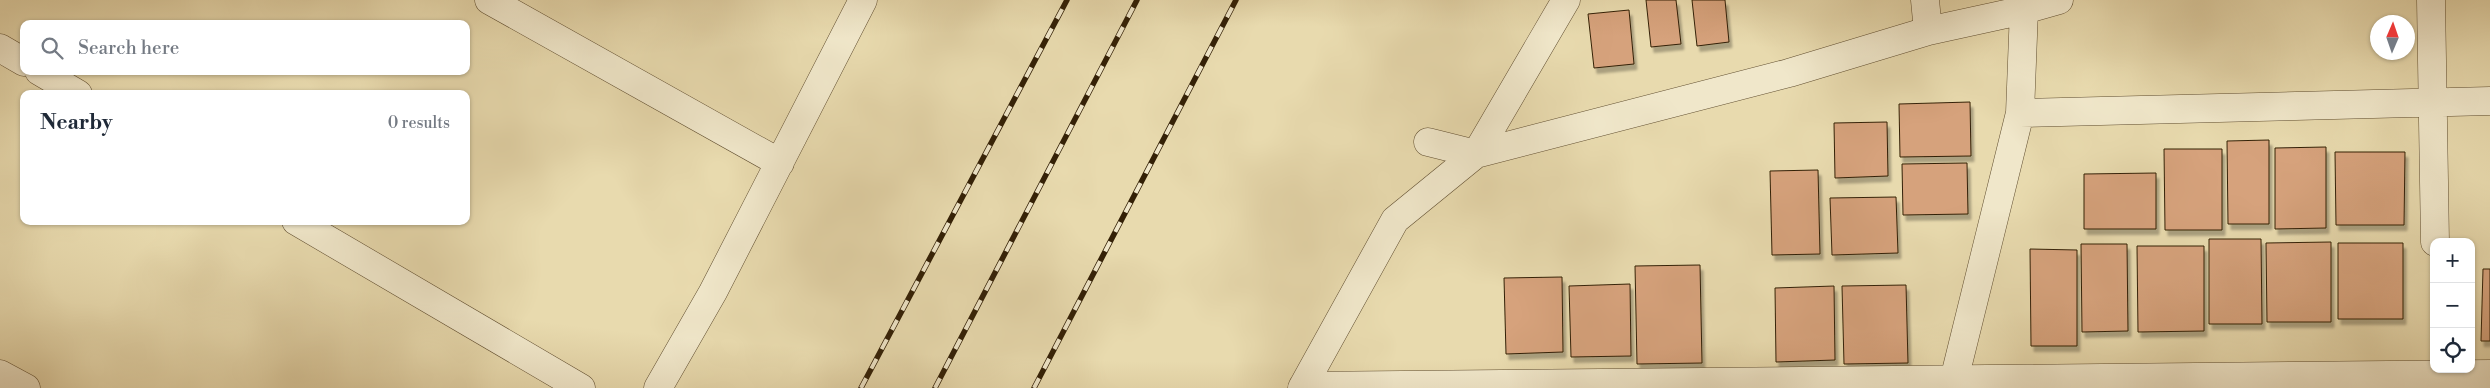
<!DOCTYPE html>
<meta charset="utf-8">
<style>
body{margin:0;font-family:"Libre Bodoni",serif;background:#f2f2f3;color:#1f2937}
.controls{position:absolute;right:15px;bottom:15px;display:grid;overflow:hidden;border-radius:10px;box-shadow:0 1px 4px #0004}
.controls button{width:45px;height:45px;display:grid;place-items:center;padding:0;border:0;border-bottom:1px solid #e0e1e3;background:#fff;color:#1f2937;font:25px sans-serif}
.compass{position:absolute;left:2370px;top:15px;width:45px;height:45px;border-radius:50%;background:#fff;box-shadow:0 1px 4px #0004;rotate:2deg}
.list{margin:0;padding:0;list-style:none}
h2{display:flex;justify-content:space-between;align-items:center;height:65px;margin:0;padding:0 20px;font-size:21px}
h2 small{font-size:16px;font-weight:400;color:#747a83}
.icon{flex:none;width:28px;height:28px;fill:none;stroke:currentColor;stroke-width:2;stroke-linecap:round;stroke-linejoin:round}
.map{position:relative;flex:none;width:2490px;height:388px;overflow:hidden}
.search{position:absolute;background:#fff;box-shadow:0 1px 4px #0004;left:20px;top:20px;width:450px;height:55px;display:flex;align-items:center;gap:12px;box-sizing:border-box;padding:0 18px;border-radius:10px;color:#747a83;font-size:19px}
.panel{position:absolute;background:#fff;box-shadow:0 1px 4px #0004;left:20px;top:90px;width:450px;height:135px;border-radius:10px}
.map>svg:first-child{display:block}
.building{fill:#d6a27b;stroke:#332006;filter:url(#shadow)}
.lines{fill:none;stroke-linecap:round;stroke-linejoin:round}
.minor-casing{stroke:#604e30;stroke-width:29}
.minor{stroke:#f0e7ca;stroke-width:28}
.rail-casing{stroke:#332006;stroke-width:5.5}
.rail{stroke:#f0e7ca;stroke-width:4;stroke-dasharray:11;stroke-linecap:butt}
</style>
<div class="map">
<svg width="2490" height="388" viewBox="0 0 2490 388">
<defs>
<filter id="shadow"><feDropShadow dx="3" dy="5.5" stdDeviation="1" flood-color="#0004"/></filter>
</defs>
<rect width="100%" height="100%" fill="#e8daae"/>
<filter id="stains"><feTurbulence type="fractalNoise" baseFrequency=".004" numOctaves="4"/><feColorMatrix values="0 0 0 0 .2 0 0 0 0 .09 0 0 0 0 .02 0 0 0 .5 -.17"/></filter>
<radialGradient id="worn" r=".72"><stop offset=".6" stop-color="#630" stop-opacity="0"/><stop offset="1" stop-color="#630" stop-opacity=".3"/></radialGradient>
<path class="building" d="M 1646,0 L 1676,0 L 1681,44 L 1651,47 Z
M 1692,0 L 1725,0 L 1729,42 L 1697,46 Z
M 1629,10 L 1634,64 L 1594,68 L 1588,14 Z
M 1970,102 L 1971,156 L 1900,157 L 1899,104 Z
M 1887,122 L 1888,176 L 1835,178 L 1834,123 Z
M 2269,140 L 2269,224 L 2228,224 L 2227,141 Z
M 2326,147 L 2326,228 L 2275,229 L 2275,148 Z
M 2164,149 L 2222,149 L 2222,230 L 2165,230 Z
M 2335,152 L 2405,152 L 2404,225 L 2336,225 Z
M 1967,163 L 1968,214 L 1903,215 L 1902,164 Z
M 1818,170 L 1820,254 L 1772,255 L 1770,171 Z
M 2156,173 L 2156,229 L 2084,229 L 2084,174 Z
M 1896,197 L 1898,253 L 1832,255 L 1830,198 Z
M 2209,239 L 2261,239 L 2262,324 L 2209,324 Z
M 2331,242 L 2331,322 L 2267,322 L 2266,243 Z
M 2338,243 L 2403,243 L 2403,319 L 2338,319 Z
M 2081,244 L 2127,244 L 2128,331 L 2082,332 Z
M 2137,246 L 2204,246 L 2204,331 L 2138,332 Z
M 2030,249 L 2077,250 L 2077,346 L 2031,346 Z
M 1700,265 L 1702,363 L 1637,364 L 1635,266 Z
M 2483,269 L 2490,269 L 2490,341 L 2481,341 Z
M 1562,277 L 1563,352 L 1506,354 L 1504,278 Z
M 1630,284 L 1631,356 L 1571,357 L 1569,286 Z
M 1906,285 L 1908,363 L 1844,364 L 1842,286 Z
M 1834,286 L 1835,360 L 1776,362 L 1775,288 Z"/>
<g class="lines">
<defs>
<path id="minor" d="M 489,0 L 780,163
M 1925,0 L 1928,31
M 2431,0 L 2435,242
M 0,48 L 24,62
M 39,71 L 78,94
M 2020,113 L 2490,101
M 1428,142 L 1476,154 L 1789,73 L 1928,31 L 2024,10 L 2059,0
M 296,221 L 581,388
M 0,374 L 26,388
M 1303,386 L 2490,374
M 658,388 L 713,292 L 863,0
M 1302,388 L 1395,220 L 1476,154 L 1566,0
M 1952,388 L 2020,113 L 2024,10"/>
</defs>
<use href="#minor" class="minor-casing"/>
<use href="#minor" class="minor"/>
<defs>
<path id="rail" d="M 861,388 L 1067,0
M 935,388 L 1137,0
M 1034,388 L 1236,0"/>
</defs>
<use href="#rail" class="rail-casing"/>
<use href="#rail" class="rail"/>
</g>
<rect width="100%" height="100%" filter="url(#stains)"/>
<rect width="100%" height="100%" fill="url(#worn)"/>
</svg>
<div class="controls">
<button>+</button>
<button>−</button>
<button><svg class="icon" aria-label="locate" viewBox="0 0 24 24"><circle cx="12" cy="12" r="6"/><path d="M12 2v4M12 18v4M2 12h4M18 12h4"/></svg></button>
</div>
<svg class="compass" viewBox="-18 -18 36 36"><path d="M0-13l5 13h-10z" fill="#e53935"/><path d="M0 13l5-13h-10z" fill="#747a83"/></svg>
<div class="search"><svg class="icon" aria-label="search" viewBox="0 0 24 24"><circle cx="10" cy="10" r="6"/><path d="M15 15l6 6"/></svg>Search here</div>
<section class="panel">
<h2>Nearby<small>0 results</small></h2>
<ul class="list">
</ul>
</section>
</div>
